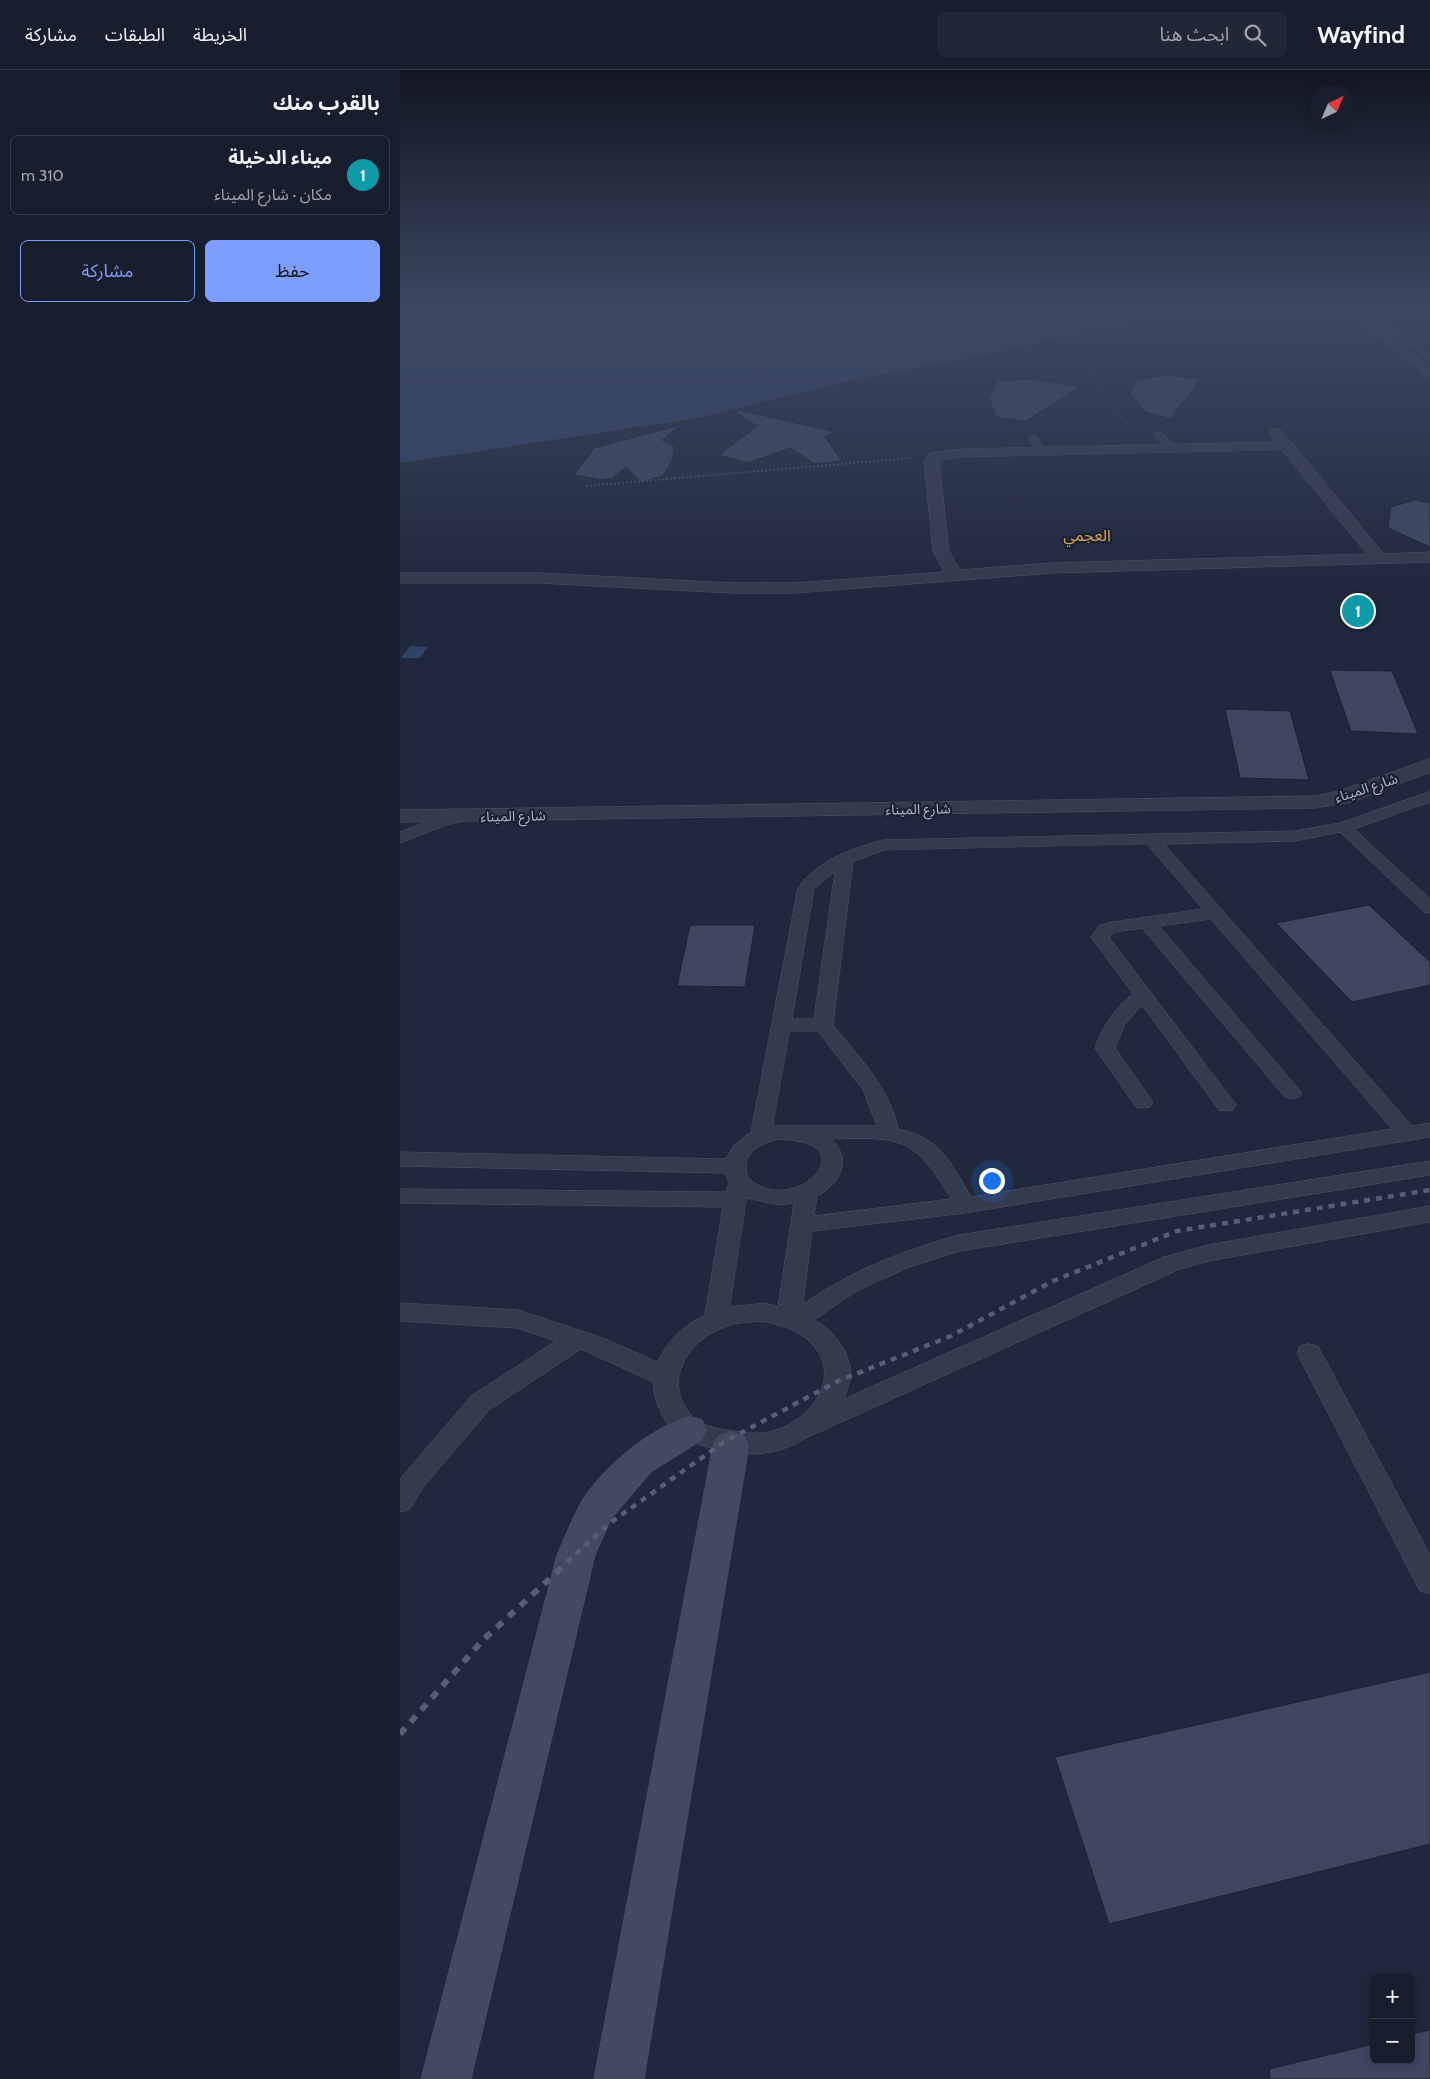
<!DOCTYPE html>
<html lang="ar">
<meta charset="utf-8">
<style>
body{margin:0;font-family:Cabin,"Noto Sans Arabic",sans-serif;background:#212736;color:#f1f3f6;direction:rtl}
.controls{position:absolute;right:15px;bottom:15px;display:grid;overflow:hidden;border-radius:8px;box-shadow:0 2px 12px #0003}
.controls button{width:45px;height:45px;display:grid;place-items:center;padding:0;border:0;border-bottom:1px solid #363c4a;background:#181e2e;color:#f1f3f6;font:25px sans-serif}
.compass{position:absolute;left:910px;top:15px;width:45px;height:45px;border-radius:50%;background:#181e2e;box-shadow:0 2px 12px #0003;rotate:44deg}
.you{position:absolute;left:591px;top:1110px;width:18px;height:18px;margin:-12px;border:4px solid #fff;border-radius:50%;background:#1a73e8;box-shadow:0 0 0 8px #1a73e833}
.badge{display:grid;place-items:center;width:32px;height:32px;border-radius:50%;background:#7e9eff;color:#fff;font-size:16px;font-weight:700}
.pin{position:absolute;translate:-50% -50%;border:2px solid #fff;box-shadow:0 1px 5px #0006}
.list{margin:0;padding:0;list-style:none}
h2{display:flex;justify-content:space-between;align-items:center;height:65px;margin:0;padding:0 20px;font-size:21px}
h2 small{font-size:16px;font-weight:400;color:#9fa2aa}
.list li{display:grid;grid-template-columns:32px 1fr auto;gap:15px;align-items:center;box-sizing:border-box;height:80px;margin:0 10px 10px;padding:0 10px;border:1px solid #363c4a;border-radius:8px}
.list b{display:block;font-size:19px;white-space:nowrap}
.list p{margin:0;font-size:16px;white-space:nowrap;color:#9fa2aa}
.list em{font-size:16px;font-style:normal;color:#9fa2aa}
.actions{display:flex;gap:10px;padding:15px 20px}
.actions a{flex:1;padding:11px 0;border:1px solid #7e9eff;border-radius:8px;text-align:center;font-size:18px;color:#7e9eff}
.actions .main{background:#7e9eff;color:#111}
.icon{flex:none;width:28px;height:28px;fill:none;stroke:currentColor;stroke-width:2;stroke-linecap:round;stroke-linejoin:round}
.map{position:relative;flex:none;width:1030px;height:2009px;overflow:hidden;direction:ltr}
header{display:flex;align-items:center;gap:30px;box-sizing:border-box;height:70px;padding:0 25px;background:#181e2e;border-bottom:1px solid #363c4a}
header strong{font-size:24px}
nav{display:flex;gap:28px;margin-inline-start:auto;font-size:18px}
.search{width:350px;height:45px;background:#212736;display:flex;align-items:center;gap:12px;box-sizing:border-box;padding:0 18px;border-radius:8px;color:#9fa2aa;font-size:19px}
main{display:flex}
aside{flex:1;background:#181e2e}
.map>svg:first-child{display:block}
.water{fill:#324166}
.building{fill:#3e475f;stroke:#1b2234}
.lines{fill:none;stroke-linecap:round;stroke-linejoin:round}
.lane-casing{stroke:#4f5568;stroke-width:1}
.street-casing{stroke:#4f5568;stroke-width:1}
.secondary-casing{stroke:#4f5568;stroke-width:1}
.path-far1{stroke:#40545b;stroke-width:1;stroke-dasharray:2 2;stroke-linecap:butt}
.path{stroke:#40545b;stroke-width:2;stroke-dasharray:2 2;stroke-linecap:butt}
.lane{fill:#343b4d;fill-rule:evenodd}
.street{fill:#343b4d;fill-rule:evenodd}
.secondary{fill:#424960;fill-rule:evenodd}
.rail-far1{stroke:#555e74;stroke-width:4.5;stroke-dasharray:6 6;stroke-linecap:butt}
.rail{stroke:#555e74;stroke-width:6;stroke-dasharray:8 8;stroke-linecap:butt}
.labels{text-anchor:middle;dominant-baseline:central;stroke-width:4.5;stroke-linejoin:round;paint-order:stroke}
.far-street-label{font-size:14px;fill:#afb5c9;stroke:#192032}
.far-quarter-label{font-size:16px;fill:#dea355;stroke:#192032}
</style>
<header>
<strong>Wayfind</strong>
<div class="search"><svg class="icon" aria-label="search" viewBox="0 0 24 24"><circle cx="10" cy="10" r="6"/><path d="M15 15l6 6"/></svg>ابحث هنا</div>
<nav><a>الخريطة</a><a>الطبقات</a><a>مشاركة</a></nav>
</header>
<main>
<div class="map">
<svg width="1030" height="2009" viewBox="0 0 1030 2009">
<rect width="100%" height="100%" fill="#20283d"/>
<path class="water" d="M 0,241 L 789,241 L 703,258 L 576,287 L 461,308 L 298,348 L 0,393 Z
M 10,576 L 28,577 L 20,588 L 1,588 Z"/>
<path class="building" d="M 766,305 L 801,309 L 770,349 L 744,341 L 730,323 L 737,310 Z
M 631,309 L 679,317 L 626,351 L 596,347 L 589,327 L 598,311 Z
M 338,340 L 436,362 L 425,366 L 441,391 L 415,394 L 390,378 L 347,393 L 319,385 L 357,356 L 337,343 Z
M 281,355 L 262,370 L 274,376 L 272,391 L 263,406 L 241,412 L 226,397 L 212,408 L 202,410 L 174,405 L 194,378 Z
M 1015,430 L 1030,433 L 1030,477 L 988,458 L 991,437 Z
M 930,600 L 992,601 L 1018,664 L 951,661 Z
M 825,639 L 890,641 L 909,710 L 840,708 Z
M 969,835 L 1030,892 L 1030,915 L 952,932 L 876,853 Z
M 290,855 L 355,855 L 345,917 L 277,916 Z
M 1030,1602 L 1030,1774 L 709,1854 L 655,1687 Z
M 1030,1960 L 1030,2009 L 870,2009 L 869,1999 L 974,1974 L 974,1990 L 1011,1990 L 1011,1964 Z"/>
<g class="lines">
<defs>
<path id="lane" d="M 974,241 L 983,241 L 977,246 L 1030,285 L 1030,291 L 969,248 L 969,244 Z
M 756,363 L 762,363 L 776,379 L 774,381 L 768,381 L 754,365 Z
M 630,366 L 636,366 L 645,381 L 643,383 L 637,383 L 628,368 Z
M 1030,722 L 1030,732 L 954,759 L 1030,829 L 1030,843 L 1024,842 L 940,762 L 895,771 L 764,774 L 1012,1056 L 1030,1053 L 1030,1067 L 565,1143 L 412,1161 L 403,1234 C 455,1199 499,1182 559,1165 L 1030,1091 L 1030,1105 L 560,1181 L 509,1197 L 455,1222 L 414,1250 C 433,1259 449,1281 451,1303 C 451,1311 446,1322 444,1329 L 764,1187 L 808,1175 L 1030,1136 L 1030,1152 L 808,1191 L 780,1199 L 408,1367 C 373,1389 339,1387 301,1375 C 293,1372 283,1370 276,1364 C 262,1350 254,1331 253,1312 L 181,1279 L 89,1340 L 24,1416 L 10,1439 L 0,1442 L 0,1409 L 71,1326 L 156,1271 L 117,1258 L 0,1251 L 0,1233 L 118,1240 L 203,1268 L 257,1292 C 269,1270 282,1256 305,1245 L 323,1137 L 0,1133 L 0,1119 L 326,1122 L 329,1113 L 325,1103 L 0,1096 L 0,1082 L 326,1089 L 334,1075 L 351,1062 L 398,818 C 416,791 453,778 483,770 L 895,761 L 940,753 ZM 747,774 L 803,839 L 713,852 L 700,855 L 691,867 L 733,924 C 714,938 703,956 695,978 L 736,1037 L 743,1038 L 750,1037 L 753,1032 L 715,978 L 725,954 L 742,935 L 819,1040 L 826,1041 L 833,1040 L 836,1035 L 709,867 L 715,862 L 742,858 L 885,1027 L 892,1029 L 899,1027 L 902,1023 L 759,856 L 811,849 L 992,1059 L 571,1127 C 551,1093 540,1067 498,1059 C 490,1018 458,986 433,955 L 453,792 L 484,780 ZM 435,802 L 414,949 L 392,949 L 414,819 ZM 390,961 L 418,961 L 463,1020 L 477,1056 L 373,1056 ZM 379,1069 C 387,1070 395,1070 402,1072 C 456,1085 389,1146 348,1108 C 340,1085 358,1073 379,1069 ZM 430,1069 C 501,1067 514,1066 551,1129 L 414,1146 L 417,1126 C 433,1118 449,1100 440,1081 C 437,1076 435,1071 430,1069 ZM 347,1128 L 379,1135 L 394,1133 L 378,1237 L 365,1233 L 330,1237 ZM 364,1251 C 375,1255 390,1257 400,1264 C 445,1293 422,1342 379,1359 C 362,1366 345,1363 327,1360 C 313,1358 300,1355 290,1344 C 262,1309 289,1269 327,1256 C 338,1252 352,1252 364,1251 Z
M 64,741 L 70,743 L 72,746 L 70,749 L 46,755 L 0,773 L 0,762 L 34,749 Z
M 909,1274 L 918,1276 L 1030,1485 L 1030,1524 L 1020,1521 L 897,1283 L 900,1276 Z"/>
<path id="street" d="M 944,241 L 956,241 L 1030,298 L 1030,307 Z
M 875,359 L 880,360 L 892,373 L 984,484 L 1030,482 L 1030,492 L 651,503 L 396,523 L 332,523 L 139,513 L 0,513 L 0,503 L 139,503 L 332,513 L 396,513 L 544,502 L 533,481 L 524,390 L 530,383 L 561,379 L 876,372 L 869,363 ZM 882,380 L 967,484 L 651,493 L 560,500 L 549,481 L 539,390 L 561,387 Z
M 1030,689 L 1030,702 L 952,732 L 915,738 L 0,752 L 0,740 L 915,726 L 939,721 Z"/>
<path id="secondary" d="M 289,1346 L 302,1350 L 307,1360 L 302,1370 L 251,1402 L 211,1449 L 195,1485 L 71,2009 L 21,2009 L 157,1485 C 165,1467 173,1446 183,1429 C 205,1395 251,1358 289,1346 Z
M 331,1361 L 344,1365 L 349,1375 L 244,2009 L 194,2009 L 313,1375 L 318,1365 Z"/>
</defs>
<use href="#lane" class="lane-casing"/>
<use href="#street" class="street-casing"/>
<use href="#secondary" class="secondary-casing"/>
<path class="path-far1" d="M 678,283 L 730,359"/>
<path class="path" d="M 186,416 L 510,388"/>
<use href="#lane" class="lane"/>
<use href="#street" class="street"/>
<use href="#secondary" class="secondary"/>
<path class="rail-far1" d="M 167,1492 L 210,1453 L 324,1372 L 438,1311 L 551,1266 L 653,1211 L 777,1161 L 1030,1120"/>
<path class="rail" d="M 0,1664 L 83,1570 L 169,1491"/>
</g>
<linearGradient id="sky" x2="0" y2="1"><stop stop-color="#121622"/><stop offset="0.46" stop-color="#3c4862"/><stop offset="1" stop-color="#3c4862" stop-opacity="0"/></linearGradient>
<rect width="1030" height="522" fill="url(#sky)"/>
<g class="labels">
<g class="far-street-label">
<text transform="translate(966 718) rotate(-18)">شارع الميناء</text>
<text transform="translate(518 739) rotate(-1)">شارع الميناء</text>
<text transform="translate(113 746) rotate(-1)">شارع الميناء</text>
</g>
<g class="far-quarter-label">
<text x="687" y="465">العجمي</text>
</g>
</g>
</svg>
<div class="controls">
<button>+</button>
<button>−</button>
</div>
<svg class="compass" viewBox="-18 -18 36 36"><path d="M0-13l5 13h-10z" fill="#e53935"/><path d="M0 13l5-13h-10z" fill="#9fa2aa"/></svg>
<div class="you"></div>
<div class="pin badge" style="left:958px;top:541px;background:#0f9aa8">1</div>
</div>
<aside>
<h2>بالقرب منك<small></small></h2>
<ul class="list">
<li><span class="badge" style="background:#0f9aa8">1</span><div><b>ميناء الدخيلة</b><p>مكان · شارع الميناء</p></div><em>310 m</em></li>
</ul>
<div class="actions"><a class="main">حفظ</a><a>مشاركة</a></div>
</aside>
</main>
